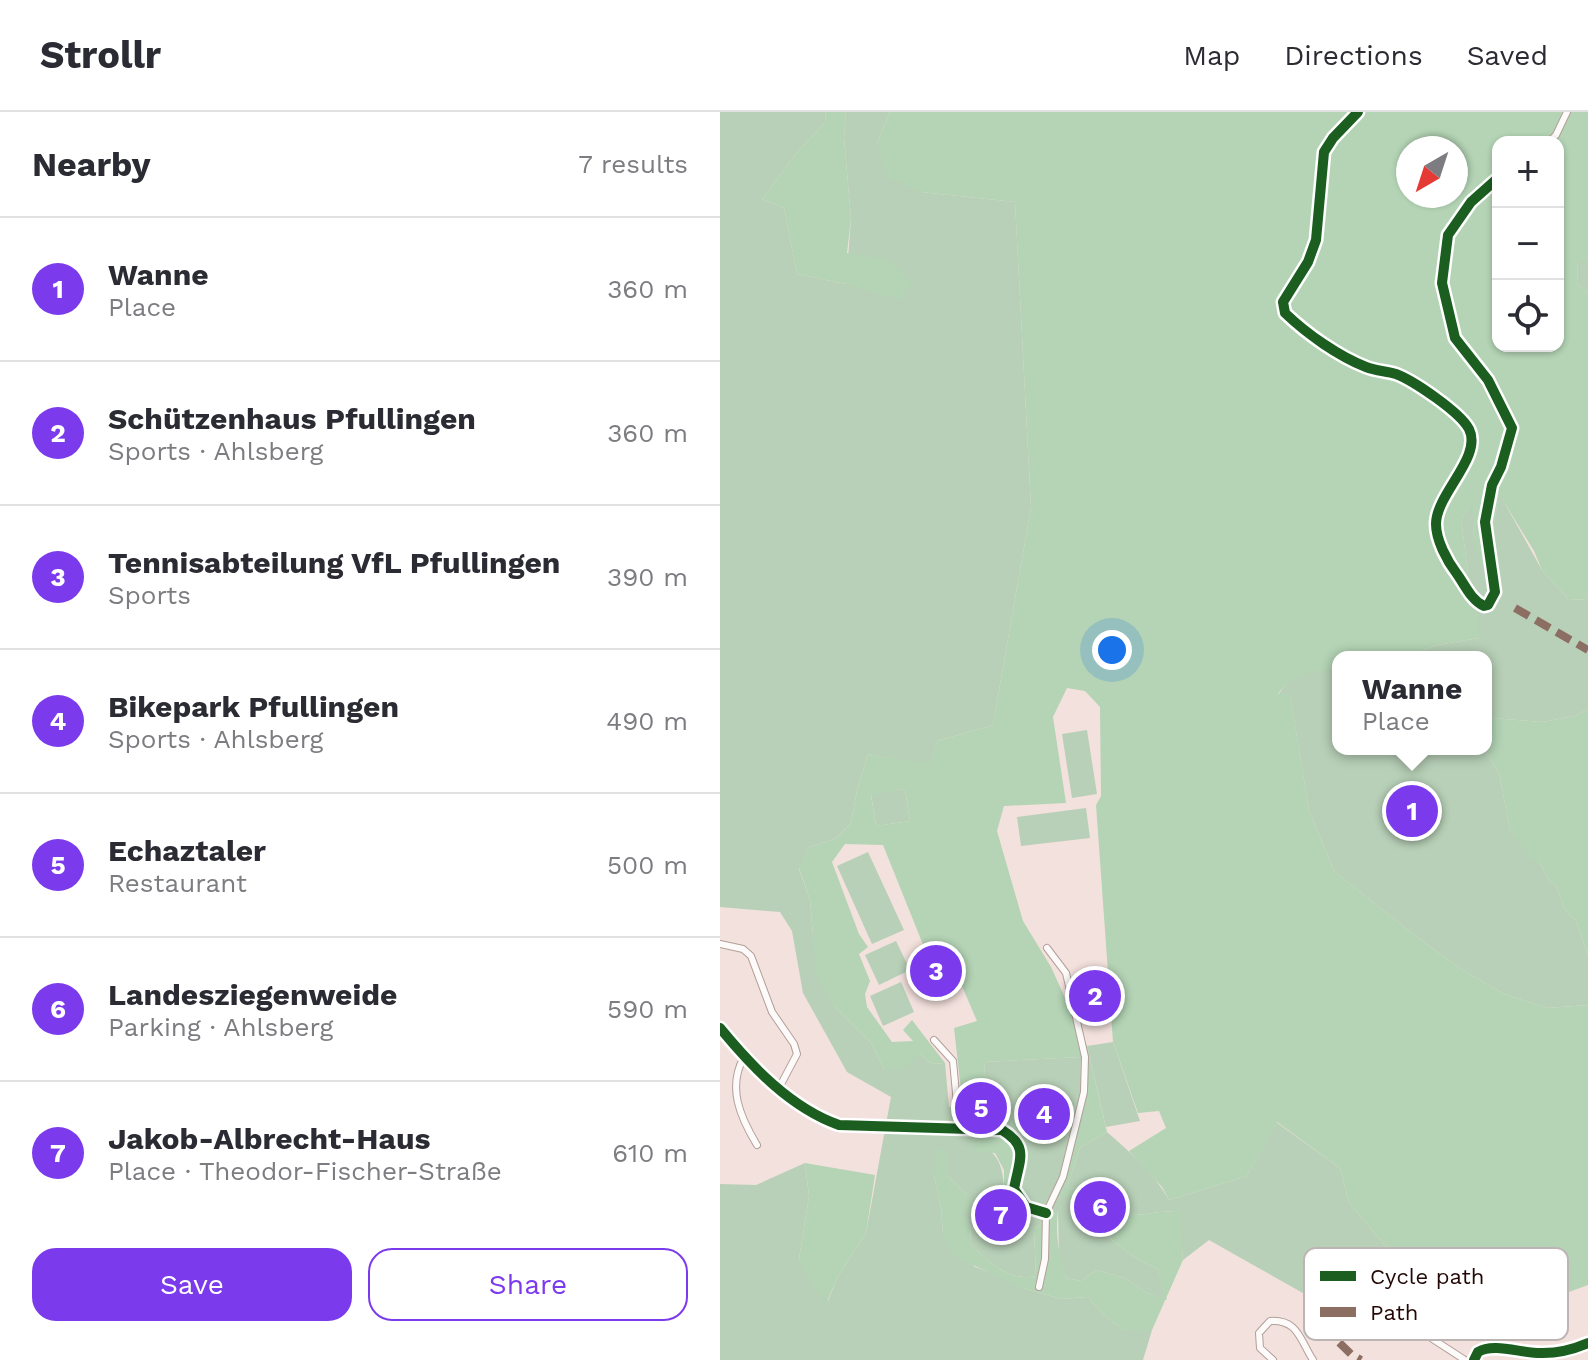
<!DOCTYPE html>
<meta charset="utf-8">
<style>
body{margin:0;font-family:"Work Sans",sans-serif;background:#f2f2f3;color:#2b2b33}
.controls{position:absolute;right:24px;top:24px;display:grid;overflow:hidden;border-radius:16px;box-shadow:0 2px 6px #0004}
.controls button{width:72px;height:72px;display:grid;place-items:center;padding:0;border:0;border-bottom:2px solid #e1e1e2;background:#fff;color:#2b2b33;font:40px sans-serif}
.compass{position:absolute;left:676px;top:24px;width:72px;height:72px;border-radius:50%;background:#fff;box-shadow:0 2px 6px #0004;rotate:219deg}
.you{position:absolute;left:392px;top:538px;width:28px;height:28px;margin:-20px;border:6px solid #fff;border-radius:50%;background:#1a73e8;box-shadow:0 0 0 12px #1a73e833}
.badge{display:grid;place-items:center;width:52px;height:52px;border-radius:50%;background:#7c3aed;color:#fff;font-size:26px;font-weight:700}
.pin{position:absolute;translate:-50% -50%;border:4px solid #fff;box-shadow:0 2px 8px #0006}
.popup{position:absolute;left:612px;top:539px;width:160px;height:104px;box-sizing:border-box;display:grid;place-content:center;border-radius:16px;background:#fff;filter:drop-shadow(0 2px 6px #0005);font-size:26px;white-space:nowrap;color:#7c7c81}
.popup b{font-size:30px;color:#2b2b33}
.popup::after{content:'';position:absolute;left:50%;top:100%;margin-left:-16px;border:16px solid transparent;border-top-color:#fff}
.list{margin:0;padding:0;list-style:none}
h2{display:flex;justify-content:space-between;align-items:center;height:104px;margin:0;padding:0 32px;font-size:34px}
h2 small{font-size:26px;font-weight:400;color:#7c7c81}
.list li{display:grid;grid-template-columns:52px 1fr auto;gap:24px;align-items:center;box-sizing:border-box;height:144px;padding:0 32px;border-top:2px solid #e1e1e2}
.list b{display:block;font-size:30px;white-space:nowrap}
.list p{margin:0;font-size:26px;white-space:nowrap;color:#7c7c81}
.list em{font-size:26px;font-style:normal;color:#7c7c81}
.actions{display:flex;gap:16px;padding:24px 32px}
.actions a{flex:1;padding:18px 0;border:2px solid #7c3aed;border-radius:24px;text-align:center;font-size:28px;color:#7c3aed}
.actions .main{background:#7c3aed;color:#fff}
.icon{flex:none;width:44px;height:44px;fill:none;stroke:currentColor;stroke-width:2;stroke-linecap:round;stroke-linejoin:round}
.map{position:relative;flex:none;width:868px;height:1248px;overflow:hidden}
header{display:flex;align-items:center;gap:48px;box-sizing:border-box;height:112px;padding:0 40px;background:#fff;border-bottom:2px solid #e1e1e2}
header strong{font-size:38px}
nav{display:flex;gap:44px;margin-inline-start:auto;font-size:28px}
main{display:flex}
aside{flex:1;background:#fff}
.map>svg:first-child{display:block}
.green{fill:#b8d0b7}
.forest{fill:#b4d4b5;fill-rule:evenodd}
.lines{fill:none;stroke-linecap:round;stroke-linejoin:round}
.minor-casing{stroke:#b39e99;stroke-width:8}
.minor{stroke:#fdfafa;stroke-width:6}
.quiet{stroke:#8d6e63;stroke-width:8;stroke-dasharray:16 8;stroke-linecap:butt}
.cycleway-casing{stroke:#fff;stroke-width:15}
.cycleway{stroke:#1b5e20;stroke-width:10}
.key{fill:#fff;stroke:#bdb5b4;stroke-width:2}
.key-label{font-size:22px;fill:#230805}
</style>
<header>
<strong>Strollr</strong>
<nav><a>Map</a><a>Directions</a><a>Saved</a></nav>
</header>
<main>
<aside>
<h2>Nearby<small>7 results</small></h2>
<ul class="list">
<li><span class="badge">1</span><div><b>Wanne</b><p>Place</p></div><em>360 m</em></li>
<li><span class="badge">2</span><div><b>Schützenhaus Pfullingen</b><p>Sports · Ahlsberg</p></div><em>360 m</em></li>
<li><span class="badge">3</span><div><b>Tennisabteilung VfL Pfullingen</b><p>Sports</p></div><em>390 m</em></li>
<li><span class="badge">4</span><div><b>Bikepark Pfullingen</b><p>Sports · Ahlsberg</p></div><em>490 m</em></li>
<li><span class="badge">5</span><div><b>Echaztaler</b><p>Restaurant</p></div><em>500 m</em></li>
<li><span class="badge">6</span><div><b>Landesziegenweide</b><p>Parking · Ahlsberg</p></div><em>590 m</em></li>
<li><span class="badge">7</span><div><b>Jakob-Albrecht-Haus</b><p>Place · Theodor-Fischer-Straße</p></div><em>610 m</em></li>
</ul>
<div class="actions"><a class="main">Save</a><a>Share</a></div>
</aside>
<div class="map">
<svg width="868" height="1248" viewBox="0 0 868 1248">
<rect width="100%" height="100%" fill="#f3e1dd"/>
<path class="green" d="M 0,0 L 106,0 L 105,10 L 75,43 L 42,87 L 64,96 L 77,162 L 126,172 L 131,107 L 124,25 L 126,0 L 170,0 L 157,30 L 201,80 L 295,90 L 311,395 L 273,613 L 217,629 L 212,653 L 148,642 L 137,678 L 131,711 L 115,727 L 89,735 L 79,757 L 90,788 L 93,824 L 115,895 L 151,931 L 164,957 L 200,942 L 211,952 L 225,951 L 229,995 L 245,992 L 245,987 L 276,984 L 280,1021 L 250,1023 C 274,1040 283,1046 284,1077 L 299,1076 L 305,1036 L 283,977 L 266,978 L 264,950 L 361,945 L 360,980 L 341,1064 L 324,1095 L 341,1085 L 354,1085 C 381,1118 398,1140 438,1157 L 447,1188 L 427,1181 L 405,1166 L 376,1158 L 361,1169 L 346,1166 L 339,1147 L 338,1099 L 314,1117 L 316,1164 C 290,1170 268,1150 250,1131 L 251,1116 L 241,1100 L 247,1083 L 228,1064 L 214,1064 L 221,1096 L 223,1122 L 255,1155 L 291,1168 L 306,1177 L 341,1187 L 368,1185 L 384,1203 L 404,1218 L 432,1218 L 423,1248 L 0,1248 L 0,1072 L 36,1073 L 85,1051 L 89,1084 L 79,1147 L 95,1174 L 108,1189 L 117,1166 L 146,1121 L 171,985 L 127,960 L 83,881 L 72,819 L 60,800 L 0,795 Z
M 868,147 L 868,181 L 857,171 L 858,148 Z
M 779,381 L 822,458 L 848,487 L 868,488 L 868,597 L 854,604 L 822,610 L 773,606 L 766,612 L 766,545 L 687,545 L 717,533 L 759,526 L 751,492 L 742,467 L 748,461 L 741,407 L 753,390 L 754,429 L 779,451 L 773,418 Z
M 594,558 L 618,558 L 618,637 L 764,637 L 779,661 L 790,718 L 820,751 L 828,767 L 836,774 L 845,798 L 856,809 L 868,844 L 868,893 L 827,896 L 784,882 L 741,857 L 693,822 L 614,759 L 589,698 L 570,583 L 558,583 L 569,568 Z
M 367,618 L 377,682 L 352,686 L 342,622 Z
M 185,677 L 190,709 L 156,714 L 151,682 Z
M 366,696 L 370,726 L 301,734 L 297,705 Z
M 148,740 L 184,818 L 152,832 L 117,754 Z
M 176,829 L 190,858 L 159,873 L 145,843 Z
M 181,870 L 194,900 L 163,914 L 150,884 Z
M 393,930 L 420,1009 L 386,1015 L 367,934 Z
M 556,1010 L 620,1056 L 629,1091 L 670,1139 L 620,1202 L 489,1128 L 463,1148 L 459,1099 C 439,1098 416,1106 395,1102 C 375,1098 374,1076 347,1076 L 360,1036 L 387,1020 C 410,1040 434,1061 449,1088 L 527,1064 Z"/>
<path class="forest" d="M 106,0 L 126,0 L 124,25 L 131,107 L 127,141 L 171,149 L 192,171 L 180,188 L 126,172 L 77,162 L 64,96 L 42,87 L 75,43 L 105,10 Z
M 170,0 L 868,0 L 868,147 L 858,149 L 857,171 L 868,181 L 868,488 L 848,487 L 822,458 L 814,439 L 779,382 L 773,418 L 780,451 L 761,452 L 754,429 L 752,392 L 741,407 L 748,461 L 742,467 L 757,486 L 752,492 L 758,504 L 759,526 L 717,533 L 687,545 L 618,545 L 618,558 C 593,558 574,561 558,582 L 570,582 L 589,698 L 614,759 L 693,822 L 741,857 L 784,882 L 827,896 L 868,893 L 868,1173 L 838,1184 L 703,1172 L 670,1139 L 629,1091 L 620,1056 L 557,1010 L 527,1064 L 449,1088 L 442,1075 L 409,1039 L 446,1016 L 439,999 L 418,1001 L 393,930 L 376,693 L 381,684 L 380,595 L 365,579 L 347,576 L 333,605 L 346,691 L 284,694 L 277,719 L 303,809 L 331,855 L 367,934 L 387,1020 L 360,1036 L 347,1076 C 375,1076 376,1098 396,1102 C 416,1106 439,1098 460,1099 L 463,1148 L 432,1218 L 404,1218 L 384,1203 L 368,1185 L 341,1187 L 306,1177 L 237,1146 L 223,1122 L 221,1096 L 214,1064 L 217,1036 L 227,1040 L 228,1064 L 247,1083 L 252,1098 L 242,1100 L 251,1116 L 250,1131 C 268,1150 290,1170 316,1164 L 314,1117 L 338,1099 C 335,1122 339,1144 346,1166 L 361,1169 L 376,1158 L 405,1166 L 427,1181 L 446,1187 L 438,1157 C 398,1140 381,1118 354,1085 L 341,1085 L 324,1096 L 341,1064 L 360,980 L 361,945 L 264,950 L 266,977 L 283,977 L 305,1036 L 299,1076 L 308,1091 L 298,1098 L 284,1077 L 284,1058 L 275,1041 L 255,1040 L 250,1022 L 280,1022 L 276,985 L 242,987 L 234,916 L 257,909 L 226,837 L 208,845 L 163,733 L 125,732 L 112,750 L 139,822 L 148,835 L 139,842 L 150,869 L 145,882 L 147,895 L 172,930 L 193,929 L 183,918 L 192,908 L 225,951 L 211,952 L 200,942 L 187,955 L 164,957 L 151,931 L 115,895 L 96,860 L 90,788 L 79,756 L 89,735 L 115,727 L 131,711 L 137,678 L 148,642 L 211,652 L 217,629 L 273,613 L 311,395 L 295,90 L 201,80 L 168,65 L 157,30 ZM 778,30 L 838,30 L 838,234 L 778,234 ZM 688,36 L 736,36 L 736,84 L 688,84 ZM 185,677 L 190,709 L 156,714 L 151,683 Z
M 868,597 L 868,844 L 856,809 L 845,798 L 836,774 L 828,767 L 820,751 L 813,748 L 790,718 L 779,661 L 764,637 L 766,612 L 773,606 L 822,610 L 854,604 Z
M 85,1051 L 155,1063 L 146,1121 L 117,1166 L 107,1190 L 94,1174 L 79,1147 L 89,1084 Z"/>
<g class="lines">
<defs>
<path id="minor" d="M 638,0 L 613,26 L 604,40 L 596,128 L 588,150 L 563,190 L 565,201 C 587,222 618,244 646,255 C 656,259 666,259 676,262 C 694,269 740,300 749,317 C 763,345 716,382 716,412 C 716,428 727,449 737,462 C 745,473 751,488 764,494 L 768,493 L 775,480 L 765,410 L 772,373 L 781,355 L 792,316 L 768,268 L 735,226 L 722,171 L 728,123 L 751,90 L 778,66
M 829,30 L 836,23 L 847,0
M 0,832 L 23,837 L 31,844 L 52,900 L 74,932 L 77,942 L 59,976
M 0,916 C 32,955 71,996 119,1013 L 282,1018 C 310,1035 299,1048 294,1077 L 306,1095 L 326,1101
M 214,928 L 233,949 L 237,992 L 245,1018
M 24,945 C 7,975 20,1005 37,1033
M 319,1175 L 325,1147 L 326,1101 L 343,1065 L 347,1049 L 364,980 L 365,945 L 346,861 L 327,836
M 687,1196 L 686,1203 L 708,1224 L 745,1248
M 553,1248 L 540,1236 L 539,1221 L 550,1209 C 578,1207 580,1228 593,1248
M 754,1248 L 758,1240 C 774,1230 803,1242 823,1241 C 838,1241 854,1237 868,1231"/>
</defs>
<use href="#minor" class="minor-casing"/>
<use href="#minor" class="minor"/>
<path class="quiet" d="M 795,496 L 868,538
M 602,1214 L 632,1243 L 641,1248"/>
<defs>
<path id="cycleway" d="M 638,0 L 613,26 L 604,40 L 596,128 L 588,150 L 563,190 L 565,201 C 587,222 618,244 646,255 C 656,259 666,259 676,262 C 694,269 740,300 749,317 C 763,345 716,382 716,412 C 716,428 727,449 737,462 C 745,473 751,488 764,494 L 768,493 L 775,480 L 765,410 L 772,373 L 781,355 L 792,316 L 768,268 L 735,226 L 722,171 L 728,123 L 751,90 L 778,66
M 0,916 C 32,955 71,996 119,1013 L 282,1018 C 310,1035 299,1048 294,1077 L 306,1095 L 326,1101
M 754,1248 L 758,1240 C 774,1230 803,1242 823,1241 C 838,1241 854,1237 868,1231"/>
</defs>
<use href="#cycleway" class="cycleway-casing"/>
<use href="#cycleway" class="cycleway"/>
</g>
<rect x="584" y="1136" width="264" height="92" rx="12" class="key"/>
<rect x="600" y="1159" width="36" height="10" fill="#1b5e20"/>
<rect x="600" y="1195" width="36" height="10" fill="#8d6e63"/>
<g class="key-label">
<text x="650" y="1172">Cycle path</text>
<text x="650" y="1208">Path</text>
</g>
</svg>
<div class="controls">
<button>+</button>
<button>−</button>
<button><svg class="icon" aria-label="locate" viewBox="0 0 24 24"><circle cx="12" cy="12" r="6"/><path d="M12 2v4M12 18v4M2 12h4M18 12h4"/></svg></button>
</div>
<svg class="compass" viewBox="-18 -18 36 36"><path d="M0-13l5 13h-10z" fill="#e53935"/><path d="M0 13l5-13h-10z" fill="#7c7c81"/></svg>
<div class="you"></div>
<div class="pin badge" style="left:692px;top:699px">1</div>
<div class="popup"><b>Wanne</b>Place</div>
<div class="pin badge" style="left:375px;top:884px">2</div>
<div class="pin badge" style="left:216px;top:859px">3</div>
<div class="pin badge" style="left:324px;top:1002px">4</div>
<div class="pin badge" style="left:261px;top:996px">5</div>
<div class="pin badge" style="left:380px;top:1095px">6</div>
<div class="pin badge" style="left:281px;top:1103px">7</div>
</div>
</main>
